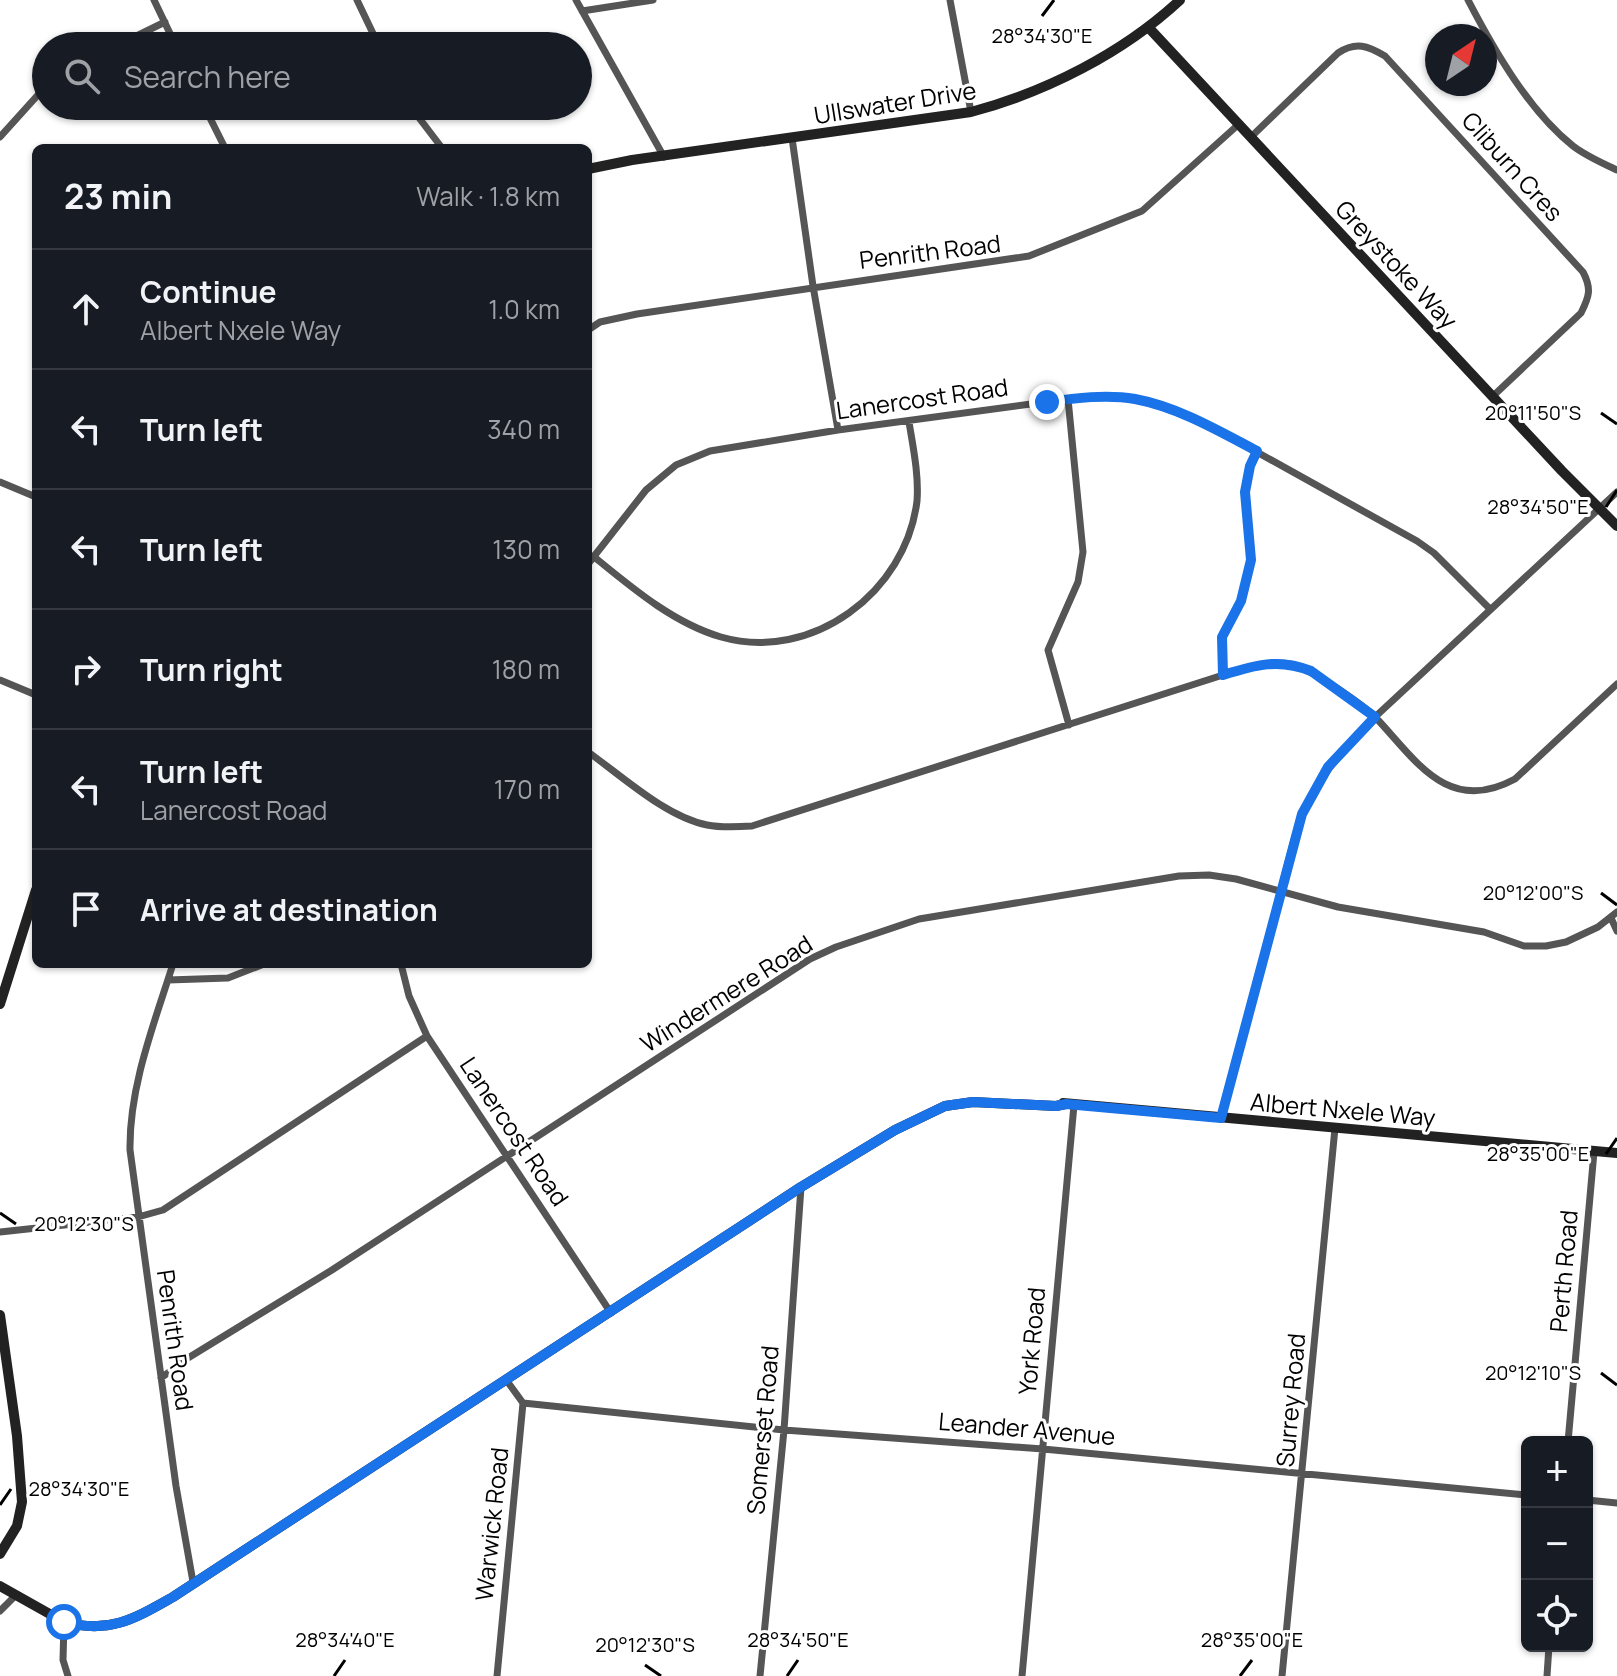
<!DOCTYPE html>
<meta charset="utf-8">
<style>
body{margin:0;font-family:Manrope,sans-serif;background:#242831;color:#f1f3f6}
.controls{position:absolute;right:24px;bottom:24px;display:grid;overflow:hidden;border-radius:12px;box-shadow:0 2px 6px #0004}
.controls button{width:72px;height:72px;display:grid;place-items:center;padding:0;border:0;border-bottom:2px solid #363941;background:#171b24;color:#f1f3f6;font:40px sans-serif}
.compass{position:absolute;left:1425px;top:24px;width:72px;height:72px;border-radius:50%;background:#171b24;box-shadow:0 2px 6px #0004;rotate:35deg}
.stop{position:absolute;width:24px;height:24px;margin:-18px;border:6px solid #1a73e8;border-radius:50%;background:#fff}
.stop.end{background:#1a73e8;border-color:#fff;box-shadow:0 2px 8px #0008}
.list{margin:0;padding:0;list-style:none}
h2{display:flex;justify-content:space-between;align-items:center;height:104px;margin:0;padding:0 32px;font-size:34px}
h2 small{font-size:26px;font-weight:400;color:#9ea1a6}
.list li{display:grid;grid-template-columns:52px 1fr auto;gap:24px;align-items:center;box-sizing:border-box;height:120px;padding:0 32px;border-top:2px solid #363941}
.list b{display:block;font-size:30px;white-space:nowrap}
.list p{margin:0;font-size:26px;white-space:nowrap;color:#9ea1a6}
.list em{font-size:26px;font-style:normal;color:#9ea1a6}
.icon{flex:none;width:44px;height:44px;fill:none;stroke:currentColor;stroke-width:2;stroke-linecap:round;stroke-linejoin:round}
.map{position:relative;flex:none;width:1617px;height:1676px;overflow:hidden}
.search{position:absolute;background:#171b24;box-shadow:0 2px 6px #0004;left:32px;top:32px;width:560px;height:88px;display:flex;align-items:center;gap:20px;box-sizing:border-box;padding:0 28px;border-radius:44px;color:#9ea1a6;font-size:30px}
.panel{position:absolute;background:#171b24;box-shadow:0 2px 6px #0004;left:32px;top:144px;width:560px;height:824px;border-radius:12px}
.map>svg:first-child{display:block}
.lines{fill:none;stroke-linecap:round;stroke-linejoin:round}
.street{stroke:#555;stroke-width:7}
.secondary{stroke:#222;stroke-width:10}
.route{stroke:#1a73e8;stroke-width:10}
.ticks{fill:none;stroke:#000;stroke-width:3}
.labels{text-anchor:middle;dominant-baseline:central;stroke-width:6;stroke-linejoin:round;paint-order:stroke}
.street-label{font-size:24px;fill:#000;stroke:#fff}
.ticks-label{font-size:20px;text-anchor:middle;fill:#000;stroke:#fff;stroke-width:6;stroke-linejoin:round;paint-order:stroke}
</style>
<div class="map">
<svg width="1617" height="1676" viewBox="0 0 1617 1676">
<rect width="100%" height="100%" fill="#fff"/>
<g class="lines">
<path class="street" d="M 154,0 L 176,46
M 357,0 L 379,46
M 576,0 L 664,157
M 950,0 L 971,112
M 1468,0 C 1494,50 1529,111 1573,146 C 1586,156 1602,163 1617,170
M 582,11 L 653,0
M 116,46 L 165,22
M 204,106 L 225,148
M 410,106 L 442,148
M 1252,136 L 1338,53 C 1356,41 1368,46 1385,56 L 1583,272 C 1592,289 1589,297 1581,313 L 1492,397
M 0,137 L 46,86
M 792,138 L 813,286 L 838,430
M 588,330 L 600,322 L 637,314 L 1029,256 L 1142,211 L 1239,124
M 1068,399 L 1083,552 L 1078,582 L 1048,650 L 1069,725
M 0,482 L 36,497
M 593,556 C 631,587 673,623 721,637 C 812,663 906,592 917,501 C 919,475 913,447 909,422
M 588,564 L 646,490 L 676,465 L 710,451 L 838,430 L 1068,399 L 1098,397 L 1136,399 L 1171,410 L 1210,426 L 1417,541 L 1434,553 L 1489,608
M 1223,675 L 1222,637 L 1241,601 L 1251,560 L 1245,492 L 1250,466 L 1257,451
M 0,680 L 36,695
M 588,752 C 622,776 666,817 707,825 C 722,828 737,827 752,826 L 1223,675 C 1245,668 1267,660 1290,664 C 1310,668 1363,704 1378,720 C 1417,762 1449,815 1515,779 L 1617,684
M 1611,918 L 1617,931
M 173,964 C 154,1024 129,1087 130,1150 L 176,1486 L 193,1582
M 401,964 L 409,996 L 427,1036 L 611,1313
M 168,980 L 228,978 L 264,964
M 1221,1118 L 1295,836 C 1310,786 1339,753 1375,717 L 1617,492
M 0,1232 L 138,1217 L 163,1210 L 427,1036
M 161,1378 L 188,1358 L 332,1270 L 810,959 L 836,947 L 919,919 L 1179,876 L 1209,875 L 1236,879 L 1338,907 L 1484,932 L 1524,946 L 1546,946 L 1566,942 L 1598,927 L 1617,912
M 523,1403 L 784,1430 L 1043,1449 L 1527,1495
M 1568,1442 L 1594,1152
M 1587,1500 L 1617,1503
M 0,1611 L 16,1595
M 64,1622 L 63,1660 L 68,1676
M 497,1676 L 523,1403 L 507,1381
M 760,1676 L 784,1430 L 801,1187
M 1022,1676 L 1074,1105
M 1282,1676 L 1335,1128
M 1547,1676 L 1549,1646"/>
<path class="secondary" d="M 1149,28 L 1562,471 L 1617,526
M 588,169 L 632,160 L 971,112 C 1046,92 1123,53 1180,0
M 0,1004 L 36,890
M 1063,1103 L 1617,1153
M 0,1315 L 17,1436 L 22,1502 L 17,1526 L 0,1554
M 0,1586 L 64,1622 C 110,1634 134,1619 173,1597 L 801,1187 L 895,1130 L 945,1106 L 973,1102 L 1056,1106 L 1066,1104"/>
</g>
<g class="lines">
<path class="route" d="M 64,1622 C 110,1634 134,1619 173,1597 L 801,1187 L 895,1130 L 945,1106 L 973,1102 L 1056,1106 L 1066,1104 L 1221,1118 L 1302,814 L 1328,767 L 1375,717 L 1311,671 C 1279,658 1255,665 1223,675 L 1222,637 L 1241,601 L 1251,560 L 1245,492 L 1250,466 L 1257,451 C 1219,431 1178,407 1135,399 C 1107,394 1075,398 1047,402"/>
</g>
<path class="ticks" d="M 1042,16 L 1054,0M 1601,413 L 1617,424M 1606,507 L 1617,490M 1601,893 L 1617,905M 1606,1154 L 1617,1138M 0,1213 L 16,1224M 1601,1373 L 1617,1385M 0,1505 L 11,1489M 645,1665 L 661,1676M 334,1676 L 345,1660M 787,1676 L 798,1660M 1240,1676 L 1252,1660"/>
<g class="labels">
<g class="street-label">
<text transform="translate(895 102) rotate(-9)">Ullswater Drive</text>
<text transform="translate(1513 166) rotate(48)">Cliburn Cres</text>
<text transform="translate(930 251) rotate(-7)">Penrith Road</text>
<text transform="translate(1397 264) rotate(47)">Greystoke Way</text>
<text transform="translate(922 398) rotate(-8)">Lanercost Road</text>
<text transform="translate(726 993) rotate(-32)">Windermere Road</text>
<text transform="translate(1343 1109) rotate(5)">Albert Nxele Way</text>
<text transform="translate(515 1131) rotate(56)">Lanercost Road</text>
<text transform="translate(1563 1271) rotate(-85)">Perth Road</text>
<text transform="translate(176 1340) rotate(82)">Penrith Road</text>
<text transform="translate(1031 1341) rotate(-85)">York Road</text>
<text transform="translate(1290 1400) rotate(-85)">Surrey Road</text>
<text transform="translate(1027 1428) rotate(5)">Leander Avenue</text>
<text transform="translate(762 1430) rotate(-85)">Somerset Road</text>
<text transform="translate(491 1524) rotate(-84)">Warwick Road</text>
</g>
</g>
<g class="ticks-label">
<text x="1042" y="43">28°34'30"E</text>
<text x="1533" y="420">20°11'50"S</text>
<text x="1538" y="514">28°34'50"E</text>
<text x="1533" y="900">20°12'00"S</text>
<text x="1538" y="1161">28°35'00"E</text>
<text x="84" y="1231">20°12'30"S</text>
<text x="1533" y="1380">20°12'10"S</text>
<text x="79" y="1496">28°34'30"E</text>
<text x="345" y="1647">28°34'40"E</text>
<text x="798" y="1647">28°34'50"E</text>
<text x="1252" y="1647">28°35'00"E</text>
<text x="645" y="1652">20°12'30"S</text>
</g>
</svg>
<div class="controls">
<button>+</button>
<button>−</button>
<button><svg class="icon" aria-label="locate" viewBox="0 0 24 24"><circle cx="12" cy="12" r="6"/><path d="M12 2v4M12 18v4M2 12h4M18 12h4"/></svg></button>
</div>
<svg class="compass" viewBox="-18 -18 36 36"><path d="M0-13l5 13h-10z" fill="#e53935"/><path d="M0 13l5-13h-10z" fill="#9ea1a6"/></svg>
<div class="stop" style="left:64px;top:1622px"></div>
<div class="stop end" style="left:1047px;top:402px"></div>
<div class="search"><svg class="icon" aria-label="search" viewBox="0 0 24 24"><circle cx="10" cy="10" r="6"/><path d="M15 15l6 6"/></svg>Search here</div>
<section class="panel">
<h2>23 min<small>Walk · 1.8 km</small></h2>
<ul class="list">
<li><svg class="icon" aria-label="ahead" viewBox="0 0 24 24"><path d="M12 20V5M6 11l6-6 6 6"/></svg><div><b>Continue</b><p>Albert Nxele Way</p></div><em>1.0 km</em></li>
<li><svg class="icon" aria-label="left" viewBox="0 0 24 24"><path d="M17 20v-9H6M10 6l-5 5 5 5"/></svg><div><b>Turn left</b></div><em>340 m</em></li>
<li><svg class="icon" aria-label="left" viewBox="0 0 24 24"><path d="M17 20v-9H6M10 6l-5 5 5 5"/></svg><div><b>Turn left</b></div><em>130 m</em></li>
<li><svg class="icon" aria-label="right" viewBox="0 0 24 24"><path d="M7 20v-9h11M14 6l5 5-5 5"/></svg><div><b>Turn right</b></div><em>180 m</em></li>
<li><svg class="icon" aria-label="left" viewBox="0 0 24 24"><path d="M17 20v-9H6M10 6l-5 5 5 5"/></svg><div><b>Turn left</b><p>Lanercost Road</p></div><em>170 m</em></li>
<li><svg class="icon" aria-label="arrive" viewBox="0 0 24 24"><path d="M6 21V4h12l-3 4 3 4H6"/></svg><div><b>Arrive at destination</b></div></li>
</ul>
</section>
</div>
